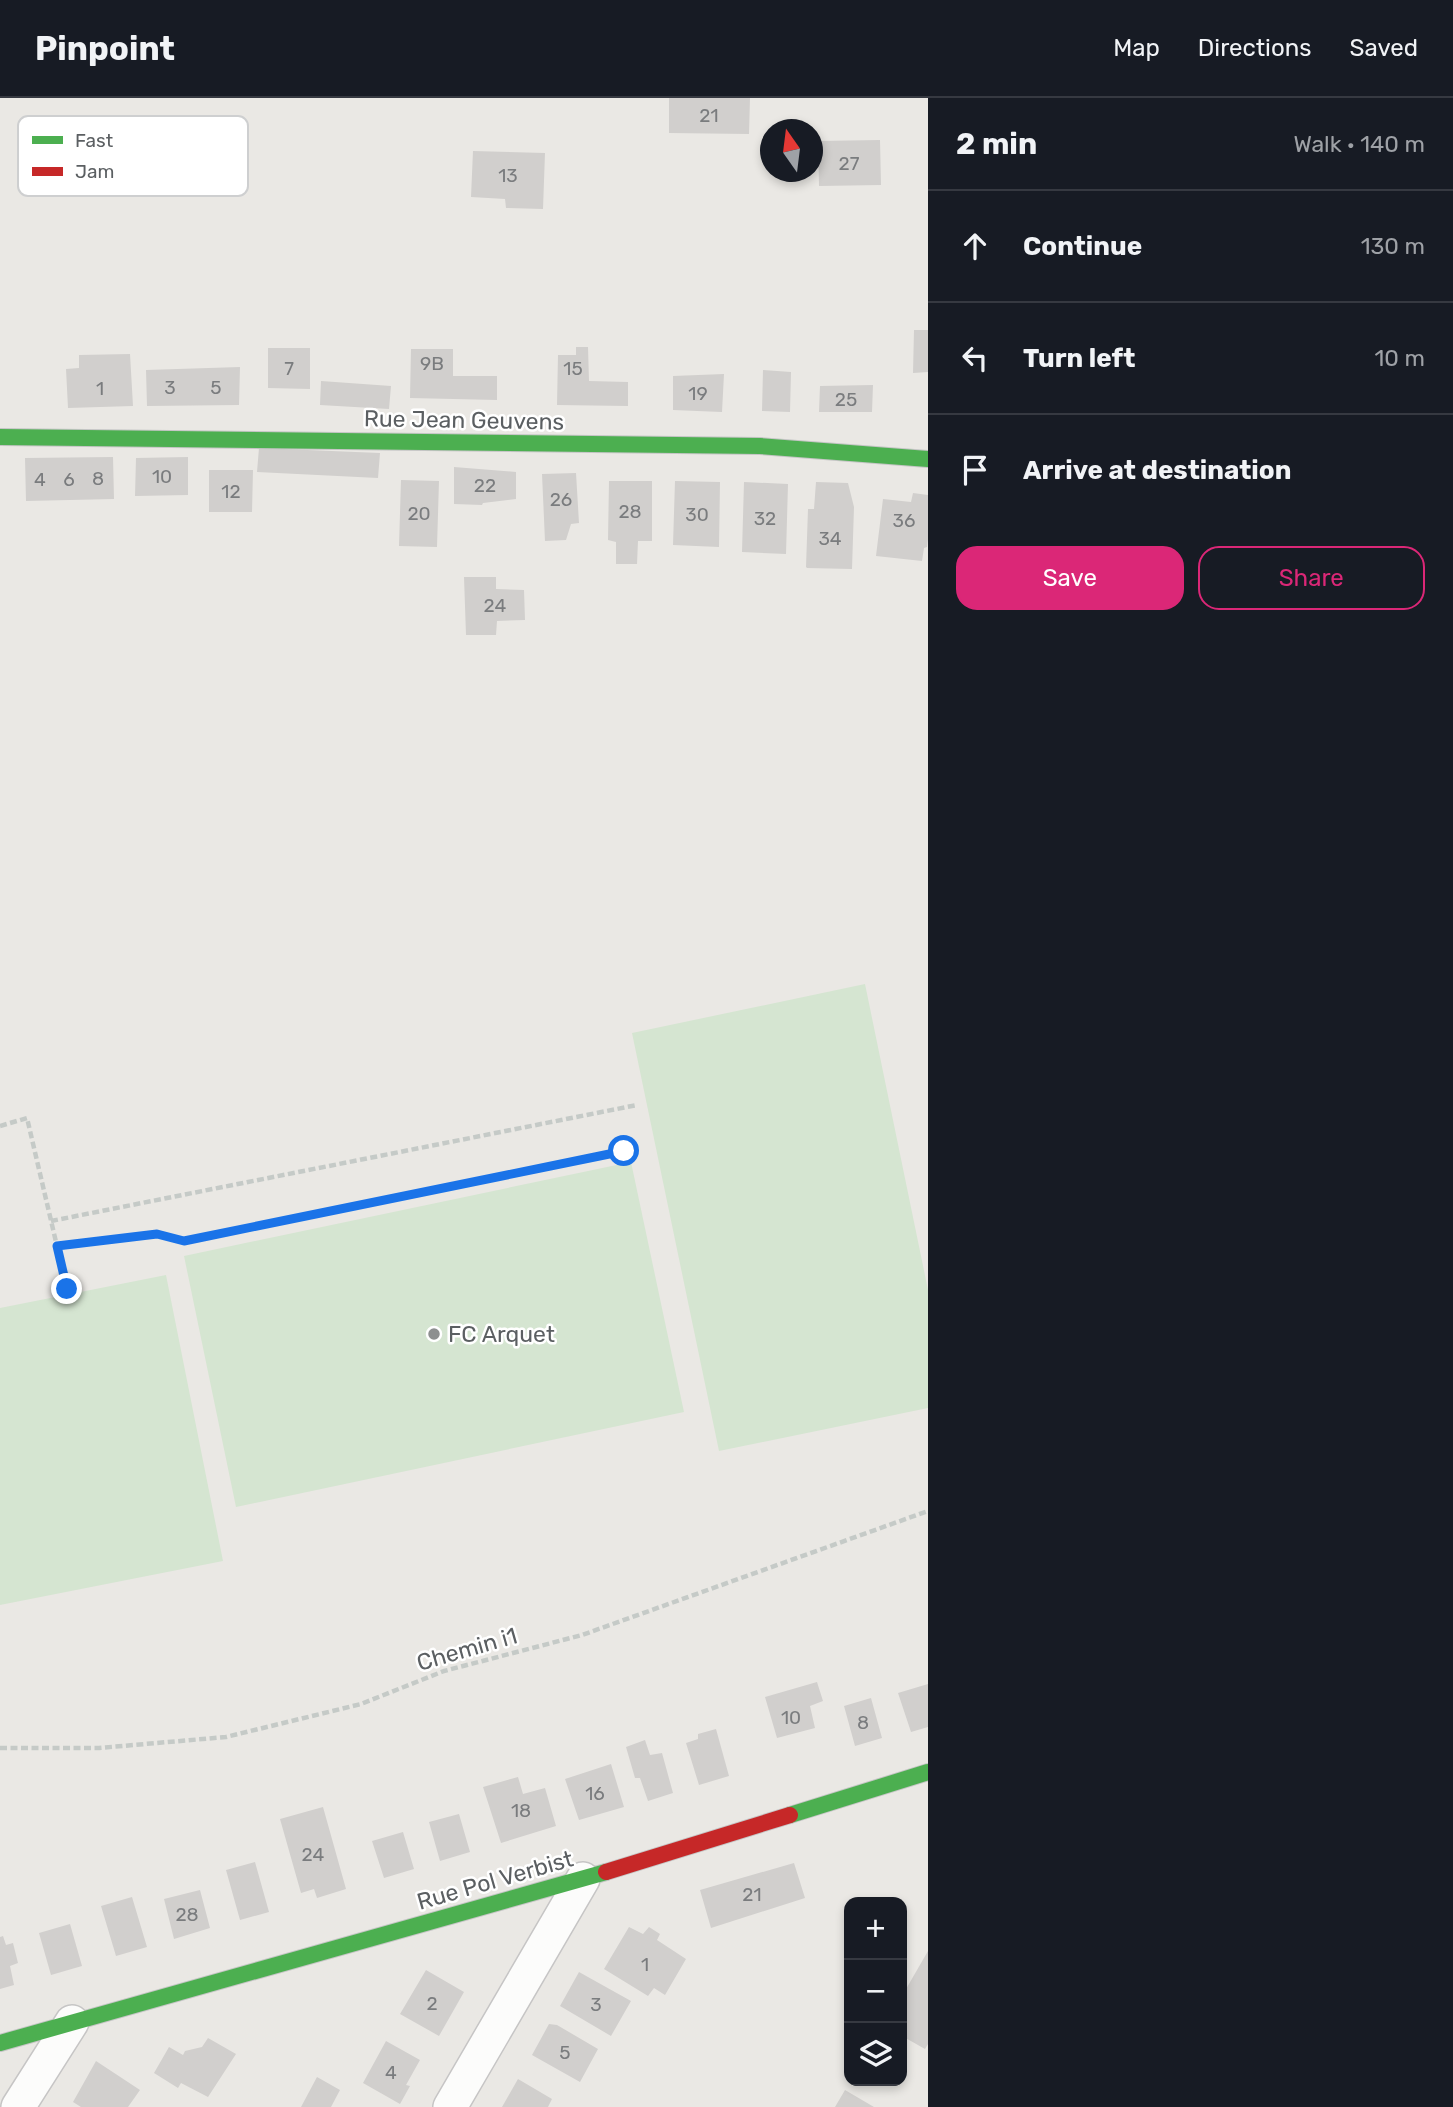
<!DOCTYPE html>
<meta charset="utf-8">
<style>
body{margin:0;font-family:Rubik,sans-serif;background:#20242c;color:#f1f3f6}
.controls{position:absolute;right:21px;bottom:21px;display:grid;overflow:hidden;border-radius:14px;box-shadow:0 4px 10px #0003}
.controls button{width:63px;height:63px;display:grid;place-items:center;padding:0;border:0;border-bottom:2px solid #363941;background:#171b24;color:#f1f3f6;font:35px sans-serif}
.compass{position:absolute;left:760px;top:21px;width:63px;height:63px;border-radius:50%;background:#171b24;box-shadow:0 4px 10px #0003;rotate:346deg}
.stop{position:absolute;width:21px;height:21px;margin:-16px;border:5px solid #1a73e8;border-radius:50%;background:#fff}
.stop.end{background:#1a73e8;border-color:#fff;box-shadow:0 2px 7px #0008}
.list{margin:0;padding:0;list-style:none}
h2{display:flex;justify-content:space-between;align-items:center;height:91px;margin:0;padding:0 28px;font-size:30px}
h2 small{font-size:23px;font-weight:400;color:#9ea1a6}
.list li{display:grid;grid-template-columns:46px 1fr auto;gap:21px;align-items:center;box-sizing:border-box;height:112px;padding:0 28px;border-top:2px solid #363941}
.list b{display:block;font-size:26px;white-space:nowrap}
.list em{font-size:23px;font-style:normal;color:#9ea1a6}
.actions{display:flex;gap:14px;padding:21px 28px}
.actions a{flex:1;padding:16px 0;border:2px solid #db2777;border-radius:21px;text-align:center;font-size:24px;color:#db2777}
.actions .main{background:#db2777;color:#fff}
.icon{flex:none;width:38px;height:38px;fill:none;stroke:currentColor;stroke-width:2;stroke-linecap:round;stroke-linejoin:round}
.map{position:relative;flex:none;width:928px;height:2009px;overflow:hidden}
header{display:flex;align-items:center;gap:42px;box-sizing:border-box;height:98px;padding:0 35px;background:#171b24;border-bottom:2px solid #363941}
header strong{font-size:33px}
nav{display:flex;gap:38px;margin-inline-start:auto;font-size:24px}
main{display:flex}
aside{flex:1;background:#171b24}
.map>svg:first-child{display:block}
.green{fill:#d5e5d1}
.building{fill:#d1cfcd}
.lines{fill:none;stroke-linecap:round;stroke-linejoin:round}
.street-casing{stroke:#c6c5c5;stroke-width:36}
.fast-casing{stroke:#c5c5c5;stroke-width:18}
.jam-casing{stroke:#c5c5c5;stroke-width:18}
.path{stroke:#c5cac7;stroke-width:4.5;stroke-dasharray:7 3.5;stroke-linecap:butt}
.street{stroke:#fcfcfb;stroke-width:33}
.fast{stroke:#4caf50;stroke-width:16}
.jam{stroke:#c62828;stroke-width:16}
.route{stroke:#1a73e8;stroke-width:9}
.poi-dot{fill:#8d8f90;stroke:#fff;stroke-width:2.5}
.labels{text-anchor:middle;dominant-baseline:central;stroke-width:5;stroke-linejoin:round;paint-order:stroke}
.number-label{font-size:19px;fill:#7a7c7e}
.street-label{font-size:23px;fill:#5b5f62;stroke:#fff}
.poi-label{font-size:23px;fill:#5b5f62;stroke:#fff;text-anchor:start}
.key{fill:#fff;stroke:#cecfd0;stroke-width:2}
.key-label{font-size:19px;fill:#5b5f62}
</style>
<header>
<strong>Pinpoint</strong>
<nav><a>Map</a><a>Directions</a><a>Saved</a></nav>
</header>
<main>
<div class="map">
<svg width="928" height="2009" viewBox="0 0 928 2009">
<rect width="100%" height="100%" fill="#eae8e4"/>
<path class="green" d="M 865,886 L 928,1192 L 928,1310 L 719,1353 L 632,935 Z
M 631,1064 L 684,1314 L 236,1409 L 184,1158 Z
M 166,1177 L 223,1463 L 0,1507 L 0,1210 Z"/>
<path class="building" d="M 669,0 L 750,0 L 749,36 L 669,35 Z
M 880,42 L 881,87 L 819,88 L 818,43 Z
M 473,53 L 545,55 L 543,111 L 506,110 L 505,101 L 471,99 Z
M 914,232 L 928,232 L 928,274 L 913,275 Z
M 576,249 L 588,249 L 589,283 L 628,284 L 628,308 L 557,307 L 558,257 L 576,257 Z
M 268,250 L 310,250 L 310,291 L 268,290 Z
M 411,251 L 453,251 L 453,278 L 497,278 L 497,302 L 410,300 Z
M 130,256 L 133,308 L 68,310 L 66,271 L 79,270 L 79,257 Z
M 240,269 L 239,307 L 147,308 L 146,272 Z
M 763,272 L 791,274 L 790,314 L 762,313 Z
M 724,276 L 722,314 L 673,312 L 673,278 Z
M 321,283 L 391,288 L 389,311 L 320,307 Z
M 873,287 L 872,314 L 819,314 L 820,288 Z
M 259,350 L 380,355 L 378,380 L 257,374 Z
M 113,359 L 114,401 L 26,403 L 25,360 Z
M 188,359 L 188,397 L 135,398 L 136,360 Z
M 454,369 L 516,374 L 516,401 L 483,405 L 482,407 L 454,406 Z
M 209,372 L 253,372 L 252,414 L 209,414 Z
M 576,375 L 579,425 L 571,426 L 566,442 L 545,443 L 542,376 Z
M 401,382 L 439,383 L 437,449 L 399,448 Z
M 609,383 L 652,383 L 652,443 L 638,443 L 637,466 L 616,466 L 616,444 L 608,442 Z
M 675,383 L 720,384 L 719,449 L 673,447 Z
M 744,384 L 788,386 L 786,456 L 742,454 Z
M 816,384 L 848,385 L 854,409 L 852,471 L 807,470 L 806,469 L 808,411 L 814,411 Z
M 913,395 L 928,397 L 928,441 L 927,449 L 924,450 L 922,463 L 876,458 L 883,401 L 911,404 Z
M 464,479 L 496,479 L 496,491 L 524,492 L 525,522 L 497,523 L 496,537 L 466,537 Z
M 817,1584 L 823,1603 L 810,1608 L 815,1630 L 777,1640 L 765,1599 Z
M 928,1586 L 928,1629 L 911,1634 L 898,1595 Z
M 871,1600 L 882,1640 L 855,1648 L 844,1608 Z
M 716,1631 L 729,1678 L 699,1687 L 686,1645 L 698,1641 L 698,1636 Z
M 645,1642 L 650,1657 L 662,1655 L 673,1695 L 648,1703 L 640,1680 L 635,1680 L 626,1649 Z
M 611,1666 L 624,1709 L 579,1722 L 565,1681 Z
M 518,1679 L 523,1696 L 545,1690 L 556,1728 L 501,1745 L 483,1689 Z
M 323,1709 L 346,1791 L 317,1800 L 314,1791 L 301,1795 L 280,1721 Z
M 459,1716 L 470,1754 L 440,1763 L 429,1724 Z
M 403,1734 L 414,1771 L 384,1780 L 372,1743 Z
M 255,1764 L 269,1814 L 240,1822 L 226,1772 Z
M 794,1765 L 805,1800 L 711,1830 L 700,1792 Z
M 200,1792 L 210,1830 L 174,1841 L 164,1801 Z
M 132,1799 L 147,1849 L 116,1858 L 101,1808 Z
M 70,1826 L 82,1868 L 51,1877 L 39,1835 Z
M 629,1829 L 643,1836 L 649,1829 L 660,1836 L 657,1842 L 686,1861 L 665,1897 L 654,1890 L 648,1898 L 604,1871 Z
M 3,1838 L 6,1847 L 13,1845 L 18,1865 L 10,1868 L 14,1887 L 0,1891 L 0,1839 Z
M 928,1853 L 928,1946 L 925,1951 L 902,1938 L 902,1898 Z
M 426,1872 L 464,1894 L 439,1938 L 400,1916 Z
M 579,1874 L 631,1903 L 611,1938 L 560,1908 Z
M 549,1926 L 557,1927 L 598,1951 L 580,1984 L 532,1957 Z
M 208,1940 L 236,1956 L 208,1999 L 181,1985 L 178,1990 L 154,1975 L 169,1949 L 183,1957 L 185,1953 L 202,1949 Z
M 386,1943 L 420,1962 L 406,1987 L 410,1988 L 400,2006 L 363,1985 Z
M 96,1963 L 140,1992 L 128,2009 L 81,2009 L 73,2004 Z
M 317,1979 L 340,1992 L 331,2009 L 301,2009 Z
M 518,1981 L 552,2001 L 548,2009 L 502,2009 Z
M 845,1992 L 874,2009 L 835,2009 Z"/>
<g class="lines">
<defs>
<path id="street" d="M 18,2009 L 72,1924
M 450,2009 L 583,1781"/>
<path id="fast" d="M 0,339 L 760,348 L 928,361
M 790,1717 L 928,1674
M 0,1945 L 606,1774"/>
<path id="jam" d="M 606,1774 L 790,1717"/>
</defs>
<use href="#street" class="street-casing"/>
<use href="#fast" class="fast-casing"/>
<use href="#jam" class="jam-casing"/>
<path class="path" d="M 0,1028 L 27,1020 L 67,1191
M 51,1123 L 637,1007
M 57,1148 L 157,1136 L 184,1143 L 624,1053
M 0,1650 L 99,1650 L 226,1639 L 361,1606 L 444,1573 L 582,1537 L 928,1413"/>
<use href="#street" class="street"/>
<use href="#fast" class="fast"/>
<use href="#jam" class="jam"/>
</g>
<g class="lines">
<path class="route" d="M 67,1191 L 57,1148 L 157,1136 L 184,1143 L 624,1053"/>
</g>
<circle class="poi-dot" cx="434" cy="1236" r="7"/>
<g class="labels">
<g class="number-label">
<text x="709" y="17">21</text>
<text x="849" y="65">27</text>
<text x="508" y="77">13</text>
<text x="432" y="265">9B</text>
<text x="289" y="270">7</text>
<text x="573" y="270">15</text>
<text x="170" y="289">3</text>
<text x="216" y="289">5</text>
<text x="100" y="290">1</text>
<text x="698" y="295">19</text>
<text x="846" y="301">25</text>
<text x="162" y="378">10</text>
<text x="98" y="380">8</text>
<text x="40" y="381">4</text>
<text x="69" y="381">6</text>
<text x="485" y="387">22</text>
<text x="231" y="393">12</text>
<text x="561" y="401">26</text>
<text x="630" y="413">28</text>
<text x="419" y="415">20</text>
<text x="697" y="416">30</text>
<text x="765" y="420">32</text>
<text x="904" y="422">36</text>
<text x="830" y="440">34</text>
<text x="495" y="507">24</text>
<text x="791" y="1619">10</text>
<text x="863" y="1624">8</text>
<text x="595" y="1695">16</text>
<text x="521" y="1712">18</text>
<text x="313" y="1756">24</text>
<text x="752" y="1796">21</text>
<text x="187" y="1816">28</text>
<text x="645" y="1866">1</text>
<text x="432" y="1905">2</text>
<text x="596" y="1906">3</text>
<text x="565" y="1954">5</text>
<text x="391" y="1974">4</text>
</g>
<g class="street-label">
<text transform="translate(464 322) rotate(1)">Rue Jean Geuvens</text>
<text transform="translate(467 1551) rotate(-16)">Chemin i1</text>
<text transform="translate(495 1782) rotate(-16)">Rue Pol Verbist</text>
</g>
<g class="poi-label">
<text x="448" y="1236">FC Arquet</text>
</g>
</g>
<rect x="18" y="18" width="230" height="80" rx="10" class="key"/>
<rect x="32" y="38" width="31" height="8" fill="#4caf50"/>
<rect x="32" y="69" width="31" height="9" fill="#c62828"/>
<g class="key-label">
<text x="75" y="49">Fast</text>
<text x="75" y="80">Jam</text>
</g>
</svg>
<div class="controls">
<button>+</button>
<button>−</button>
<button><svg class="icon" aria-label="layers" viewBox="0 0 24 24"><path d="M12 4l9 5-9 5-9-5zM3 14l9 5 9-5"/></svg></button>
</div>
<svg class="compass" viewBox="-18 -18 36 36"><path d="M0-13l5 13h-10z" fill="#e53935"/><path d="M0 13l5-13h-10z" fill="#9ea1a6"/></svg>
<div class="stop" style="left:624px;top:1053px"></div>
<div class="stop end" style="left:67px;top:1191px"></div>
</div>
<aside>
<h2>2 min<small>Walk · 140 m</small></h2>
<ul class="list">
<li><svg class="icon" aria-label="ahead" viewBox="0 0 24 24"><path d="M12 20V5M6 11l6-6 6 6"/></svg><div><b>Continue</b></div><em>130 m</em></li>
<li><svg class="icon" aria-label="left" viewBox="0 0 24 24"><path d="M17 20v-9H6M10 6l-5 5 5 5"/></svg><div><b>Turn left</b></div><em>10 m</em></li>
<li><svg class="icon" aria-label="arrive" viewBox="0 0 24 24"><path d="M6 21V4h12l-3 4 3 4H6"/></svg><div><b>Arrive at destination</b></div></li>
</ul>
<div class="actions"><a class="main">Save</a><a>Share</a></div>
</aside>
</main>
